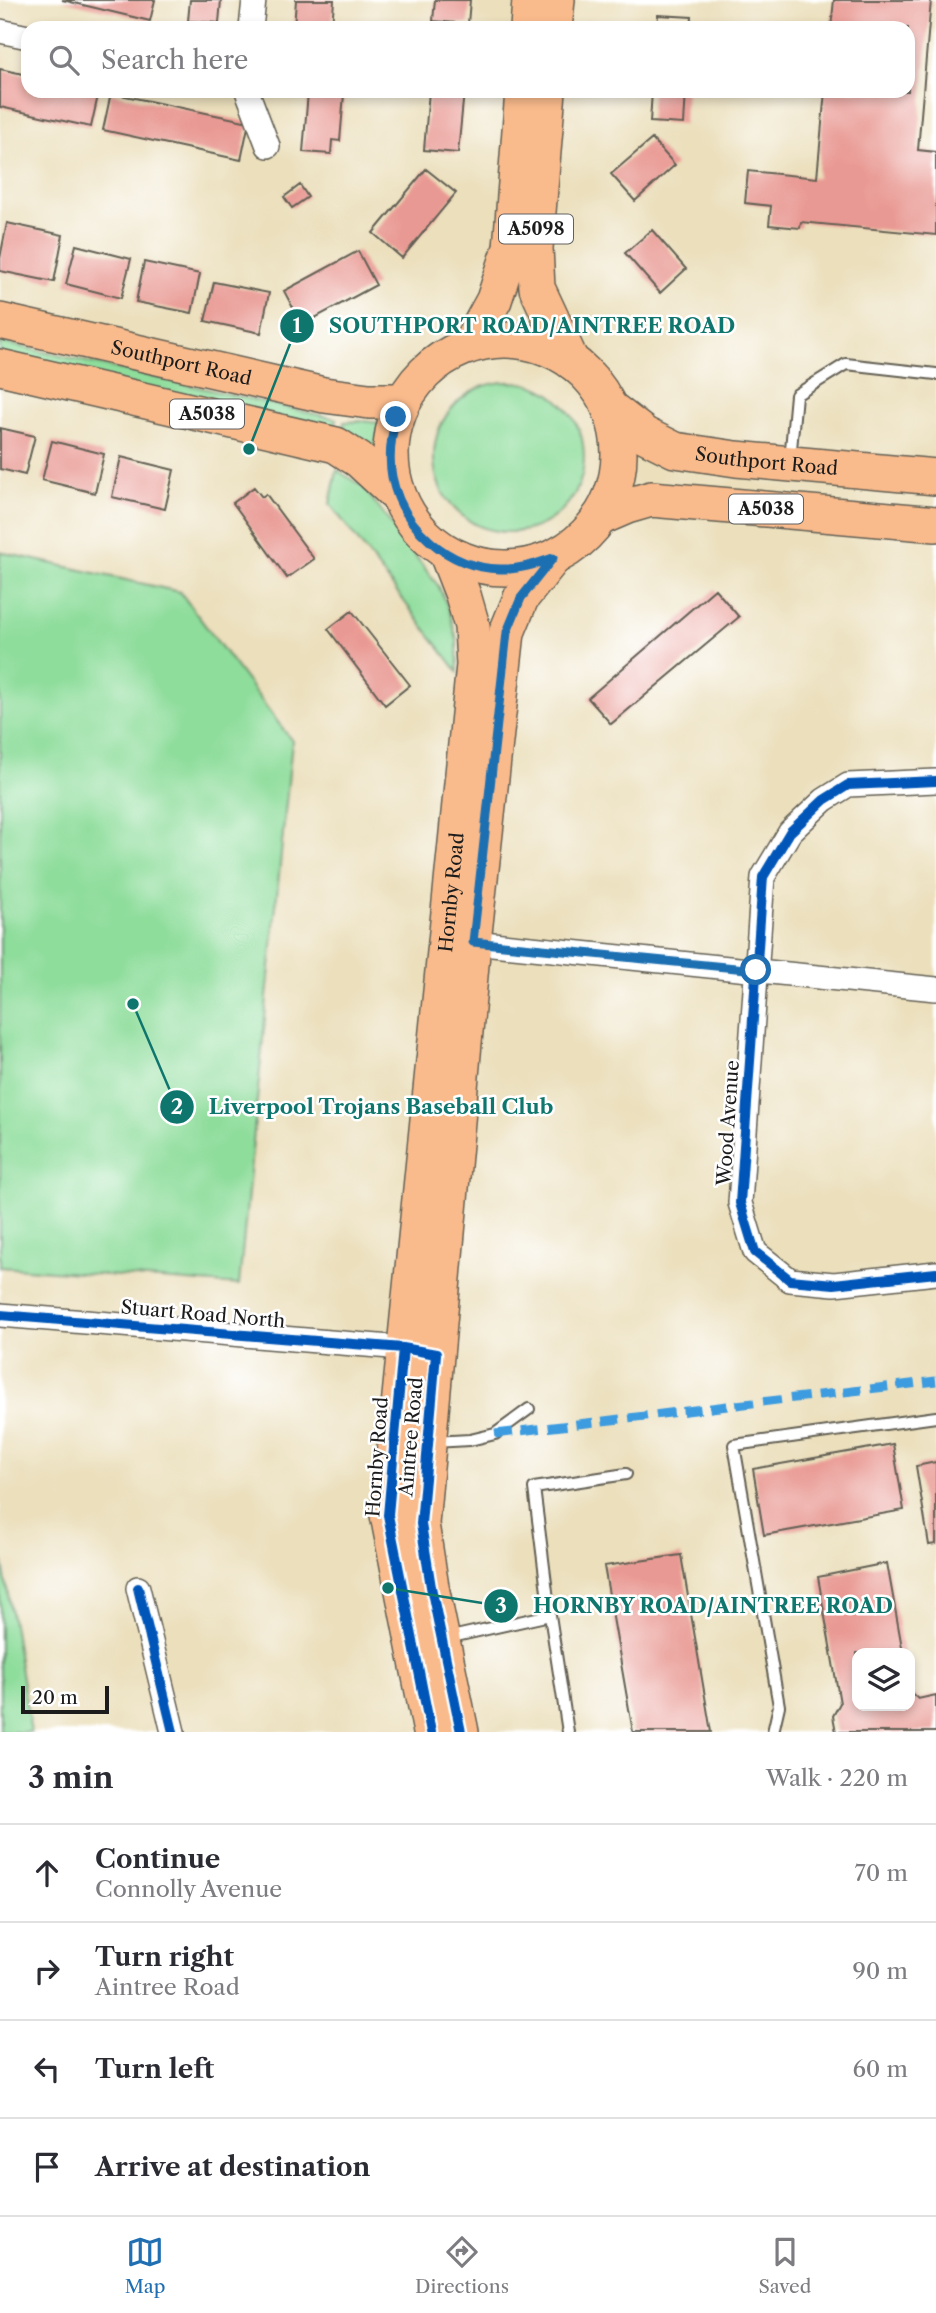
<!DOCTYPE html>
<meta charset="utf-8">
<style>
body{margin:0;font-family:"Libre Caslon Text",serif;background:#f2f2f3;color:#2b2b33}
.controls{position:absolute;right:21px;bottom:21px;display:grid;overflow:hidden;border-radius:14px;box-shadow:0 4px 10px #0003}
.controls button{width:63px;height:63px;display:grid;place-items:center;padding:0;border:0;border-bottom:2px solid #e1e1e2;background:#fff;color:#2b2b33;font:35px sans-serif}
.scale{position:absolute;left:21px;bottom:18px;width:88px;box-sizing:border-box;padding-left:7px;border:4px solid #1c1c1c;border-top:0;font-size:19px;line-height:24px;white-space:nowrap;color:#1c1c1c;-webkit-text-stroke:5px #fff;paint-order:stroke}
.stop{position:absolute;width:21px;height:21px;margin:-16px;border:5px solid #1f6fb2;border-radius:50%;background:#fff}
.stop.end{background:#1f6fb2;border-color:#fff;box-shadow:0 2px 7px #0008}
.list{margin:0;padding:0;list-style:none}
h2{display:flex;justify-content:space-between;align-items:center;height:91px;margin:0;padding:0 28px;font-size:30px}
h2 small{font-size:23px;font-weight:400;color:#7c7c81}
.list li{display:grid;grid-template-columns:46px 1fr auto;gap:21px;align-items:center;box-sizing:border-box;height:98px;padding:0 28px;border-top:2px solid #e1e1e2}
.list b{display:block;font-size:26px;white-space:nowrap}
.list p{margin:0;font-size:23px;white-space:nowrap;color:#7c7c81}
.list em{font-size:23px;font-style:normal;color:#7c7c81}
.icon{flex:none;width:38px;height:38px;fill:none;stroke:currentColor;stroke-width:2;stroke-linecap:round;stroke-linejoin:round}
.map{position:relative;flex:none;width:936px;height:1732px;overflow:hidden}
.search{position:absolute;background:#fff;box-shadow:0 4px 10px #0003;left:21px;right:21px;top:21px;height:77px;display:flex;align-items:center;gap:18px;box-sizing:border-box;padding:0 24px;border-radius:21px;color:#7c7c81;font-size:26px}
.sheet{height:483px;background:#fff}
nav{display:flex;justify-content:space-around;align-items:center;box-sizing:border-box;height:98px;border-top:2px solid #e1e1e2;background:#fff;font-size:19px;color:#7c7c81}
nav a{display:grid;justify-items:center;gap:4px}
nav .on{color:#1f6fb2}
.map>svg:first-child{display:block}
.green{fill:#8edd9b;stroke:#557c5c;stroke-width:2}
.building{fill:#e99993}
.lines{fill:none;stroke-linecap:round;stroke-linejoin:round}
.lane-casing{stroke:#646054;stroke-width:14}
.street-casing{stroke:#646054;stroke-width:26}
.primary-casing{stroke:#646054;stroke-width:38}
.lane{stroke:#fff;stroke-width:10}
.street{stroke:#fff;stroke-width:23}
.primary{stroke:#fabb8c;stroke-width:35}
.quiet{stroke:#3c9bdf;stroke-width:9;stroke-dasharray:18 9;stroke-linecap:butt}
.cycleway-casing{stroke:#fff;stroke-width:15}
.cycleway{stroke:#0057b8;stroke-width:10}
.route{stroke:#1f6fb2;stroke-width:9}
.labels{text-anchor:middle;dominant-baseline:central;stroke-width:5;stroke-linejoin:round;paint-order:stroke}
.shield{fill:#fff;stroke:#606060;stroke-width:2}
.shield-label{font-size:18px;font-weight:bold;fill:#1c1c1c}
.street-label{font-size:19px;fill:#1c1c1c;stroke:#fff}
.leader{fill:none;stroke:#0f766e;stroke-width:2.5}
.callout-dot{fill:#0f766e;stroke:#fff;stroke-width:2.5}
.mark-label{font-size:21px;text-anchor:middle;font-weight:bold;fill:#fff}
.callout-label{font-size:21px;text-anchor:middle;font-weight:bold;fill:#0f766e;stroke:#fff;stroke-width:5;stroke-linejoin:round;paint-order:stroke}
</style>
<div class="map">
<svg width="936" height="1732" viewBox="0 0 936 1732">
<rect width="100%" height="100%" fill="#fff"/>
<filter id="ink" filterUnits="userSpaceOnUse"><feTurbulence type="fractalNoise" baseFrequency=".0143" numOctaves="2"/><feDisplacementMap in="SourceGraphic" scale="14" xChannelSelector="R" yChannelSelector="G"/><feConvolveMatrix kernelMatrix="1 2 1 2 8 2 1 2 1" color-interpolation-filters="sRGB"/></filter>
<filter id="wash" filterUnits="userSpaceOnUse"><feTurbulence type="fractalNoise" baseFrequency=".00686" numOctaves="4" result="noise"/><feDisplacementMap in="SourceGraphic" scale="28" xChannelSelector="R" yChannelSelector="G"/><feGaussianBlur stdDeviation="1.57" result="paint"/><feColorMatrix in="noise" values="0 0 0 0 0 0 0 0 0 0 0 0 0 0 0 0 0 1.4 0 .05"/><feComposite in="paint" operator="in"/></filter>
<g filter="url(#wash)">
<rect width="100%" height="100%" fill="#ebdfbc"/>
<path class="green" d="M 0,342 L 337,419 L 334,432 L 0,355 Z
M434 457a75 75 0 1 1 150 0a75 75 0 1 1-150 0Z
M 363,421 L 379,423 L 375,447 L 370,449 L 342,436 L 344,422 Z
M 337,470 L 363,487 L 439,587 L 449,610 L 457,640 L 458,672 L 330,504 Z
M 0,552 L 180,592 L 292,741 L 239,1285 L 0,1267 Z
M 0,1546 L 31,1732 L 0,1732 Z"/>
<g id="blocks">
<path class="building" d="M 62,0 L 155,0 L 150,21 Z
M 190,0 L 221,0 L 219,23 L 188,21 Z
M 296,0 L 334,0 L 332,28 L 294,28 Z
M 435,0 L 470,0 L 468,24 L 433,21 Z
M 834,0 L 931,0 L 918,150 L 936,152 L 936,235 L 801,222 L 800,228 L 769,225 L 771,206 L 745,203 L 748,171 L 817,178 L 825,91 L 908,91 L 908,28 L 831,28 Z
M 658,15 L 692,17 L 691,28 L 657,28 Z
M 0,69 L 28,75 L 28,91 L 99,91 L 91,127 L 0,107 Z
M 429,91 L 464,91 L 458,153 L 424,150 Z
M 652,91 L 686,91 L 684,124 L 650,122 Z
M 308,92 L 344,94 L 340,141 L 332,140 L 331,154 L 303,152 Z
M 111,93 L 249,122 L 241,160 L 103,130 Z
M 652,139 L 675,165 L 635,201 L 611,174 Z
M 426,169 L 456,193 L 402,258 L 373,233 Z
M 300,185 L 308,197 L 292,208 L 284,197 Z
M 7,223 L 63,235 L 54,282 L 0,271 L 0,258 Z
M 652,230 L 686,269 L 660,293 L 625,253 Z
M 76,245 L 131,259 L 121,298 L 66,284 Z
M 358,251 L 376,285 L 302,325 L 284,291 Z
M 144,262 L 200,274 L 192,313 L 136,302 Z
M 214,282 L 269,293 L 261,333 L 205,321 Z
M 0,428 L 35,436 L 25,475 L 0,469 Z
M 52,441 L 104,454 L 95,493 L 42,480 Z
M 121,457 L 174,470 L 165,509 L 112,497 Z
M 254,487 L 262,497 L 266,494 L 314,559 L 287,578 L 233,503 Z
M 715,589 L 739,617 L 611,724 L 588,698 Z
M 352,611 L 410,685 L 385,705 L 328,629 Z
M 893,1444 L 904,1510 L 764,1535 L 753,1469 Z
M 936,1462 L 936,1544 L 929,1545 L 916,1466 Z
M 681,1555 L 711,1732 L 633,1732 L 604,1566 Z
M 887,1563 L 903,1653 L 857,1653 L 857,1706 L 910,1706 L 910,1692 L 918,1699 L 936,1695 L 936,1732 L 836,1732 L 833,1716 L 840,1703 L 818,1577 Z"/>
</g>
</g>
<g filter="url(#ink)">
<use href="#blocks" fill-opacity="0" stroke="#646054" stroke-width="2"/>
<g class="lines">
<defs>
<path id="lane" d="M 790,460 L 796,395 L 846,364 L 936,374
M 433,1442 L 470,1440 L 495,1434 L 529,1409
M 550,1615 L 568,1732
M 447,1638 L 550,1615 L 534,1488 L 626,1474
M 773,1732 L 779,1706 L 734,1445 L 936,1417"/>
<path id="street" d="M 251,28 L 254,0
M 0,31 L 28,37
M 247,91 L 268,146
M 936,781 L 848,785 L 824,800 L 790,832 L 763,877 L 740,1203 L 755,1252 L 790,1280 L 834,1284 L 936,1273
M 473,942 L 936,989
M 0,1315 L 403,1348
M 138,1588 L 173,1732"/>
<g id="primary">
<path d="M 528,28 L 530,0"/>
<path d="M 554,28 L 557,0"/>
<path d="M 548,91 L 535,248 L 537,288 L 571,361"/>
<path id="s1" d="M 0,321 L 324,395 L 369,401 L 403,401"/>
<circle cx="505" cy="454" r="114"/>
<path d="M 470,344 L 494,300 L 511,248 L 523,91"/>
<path d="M 0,367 L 336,445 L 359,460 L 398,496"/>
<path id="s2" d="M 610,408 L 645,435 L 675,450 L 736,459 L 936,477"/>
<path d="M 599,518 L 627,506 L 651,499 L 936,524"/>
<path id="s3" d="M 431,1732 L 388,1515 L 474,665 L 472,626 L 463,595 L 447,554"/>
<path d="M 461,1732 L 431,1587 L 421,1524 L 473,942 L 507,632 L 521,598 L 553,558"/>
</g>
</defs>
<use href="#lane" class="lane-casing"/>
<use href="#street" class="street-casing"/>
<use href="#primary" class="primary-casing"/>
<use href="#lane" class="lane"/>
<use href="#street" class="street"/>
<use href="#primary" class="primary"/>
<path class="quiet" d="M 495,1434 L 936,1381"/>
<defs>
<path id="cycleway" d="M 936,781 L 848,785 L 824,800 L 790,832 L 763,877 L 740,1203 L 755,1252 L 790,1280 L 834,1284 L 936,1273
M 0,1315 L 403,1348 L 436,1354 L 421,1524 L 431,1587 L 461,1732
M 403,1348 L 388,1515 L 431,1732
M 138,1588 L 173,1732"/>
</defs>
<use href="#cycleway" class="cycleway-casing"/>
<use href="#cycleway" class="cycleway"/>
</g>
</g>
<g class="lines" filter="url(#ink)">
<path class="route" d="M 396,417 C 391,437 388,457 392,477 C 402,527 448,568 500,569 C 519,570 536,564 553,558 L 521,598 L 507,632 L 473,942 L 756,970"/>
</g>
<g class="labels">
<g class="shield">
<rect x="499" y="214.5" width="74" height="29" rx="5"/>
<rect x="170" y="399.5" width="74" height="29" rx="5"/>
<rect x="729" y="494.5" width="74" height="29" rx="5"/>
</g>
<g class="shield-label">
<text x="536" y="229">A5098</text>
<text x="207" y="414">A5038</text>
<text x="766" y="509">A5038</text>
</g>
<g class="street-label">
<text stroke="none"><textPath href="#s1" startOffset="186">Southport Road</textPath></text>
<text stroke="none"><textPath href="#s2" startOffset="170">Southport Road</textPath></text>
<text stroke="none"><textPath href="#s3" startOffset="847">Hornby Road</textPath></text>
<text transform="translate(728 1123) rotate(-86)">Wood Avenue</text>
<text transform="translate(203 1314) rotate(5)">Stuart Road North</text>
<text transform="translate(411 1437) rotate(-85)">Aintree Road</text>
<text transform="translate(377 1457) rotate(-86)">Hornby Road</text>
</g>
</g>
<path class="leader" d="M249 449L297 326M133 1004L177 1107M388 1588L501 1606"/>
<g class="callout-dot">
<circle cx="249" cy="449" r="7"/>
<circle cx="133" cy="1004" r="7"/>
<circle cx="388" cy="1588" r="7"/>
<circle cx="297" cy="326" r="18"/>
<circle cx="177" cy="1107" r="18"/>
<circle cx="501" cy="1606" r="18"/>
</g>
<g class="mark-label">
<text x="297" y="333">1</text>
<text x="177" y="1114">2</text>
<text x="501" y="1613">3</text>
</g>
<g class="callout-label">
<text x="532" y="333">SOUTHPORT ROAD/AINTREE ROAD</text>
<text x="381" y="1114">Liverpool Trojans Baseball Club</text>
<text x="713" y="1613">HORNBY ROAD/AINTREE ROAD</text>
</g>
</svg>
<div class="controls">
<button><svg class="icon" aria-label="layers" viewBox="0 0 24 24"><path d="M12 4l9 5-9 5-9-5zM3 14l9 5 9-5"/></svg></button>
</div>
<div class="scale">20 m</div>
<div class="stop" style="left:756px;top:970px"></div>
<div class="stop end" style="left:396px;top:417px"></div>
<div class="search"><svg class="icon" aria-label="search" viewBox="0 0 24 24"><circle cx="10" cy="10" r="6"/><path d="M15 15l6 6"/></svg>Search here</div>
</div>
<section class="sheet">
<h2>3 min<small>Walk · 220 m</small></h2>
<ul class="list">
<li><svg class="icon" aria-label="ahead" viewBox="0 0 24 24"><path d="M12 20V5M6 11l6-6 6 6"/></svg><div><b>Continue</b><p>Connolly Avenue</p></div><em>70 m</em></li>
<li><svg class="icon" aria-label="right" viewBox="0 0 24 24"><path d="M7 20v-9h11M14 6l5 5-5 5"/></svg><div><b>Turn right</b><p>Aintree Road</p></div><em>90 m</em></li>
<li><svg class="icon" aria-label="left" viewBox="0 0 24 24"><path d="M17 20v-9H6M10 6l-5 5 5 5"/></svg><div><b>Turn left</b></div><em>60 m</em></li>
<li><svg class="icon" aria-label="arrive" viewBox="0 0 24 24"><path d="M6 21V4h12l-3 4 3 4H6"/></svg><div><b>Arrive at destination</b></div></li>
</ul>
</section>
<nav>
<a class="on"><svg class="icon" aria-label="map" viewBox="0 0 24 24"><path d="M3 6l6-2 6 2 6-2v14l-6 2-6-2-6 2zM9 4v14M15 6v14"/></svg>Map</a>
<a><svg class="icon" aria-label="directions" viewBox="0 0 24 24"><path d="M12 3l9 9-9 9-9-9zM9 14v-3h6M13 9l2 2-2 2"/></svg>Directions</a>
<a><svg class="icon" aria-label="saved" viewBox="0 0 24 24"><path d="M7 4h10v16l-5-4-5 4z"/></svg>Saved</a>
</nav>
